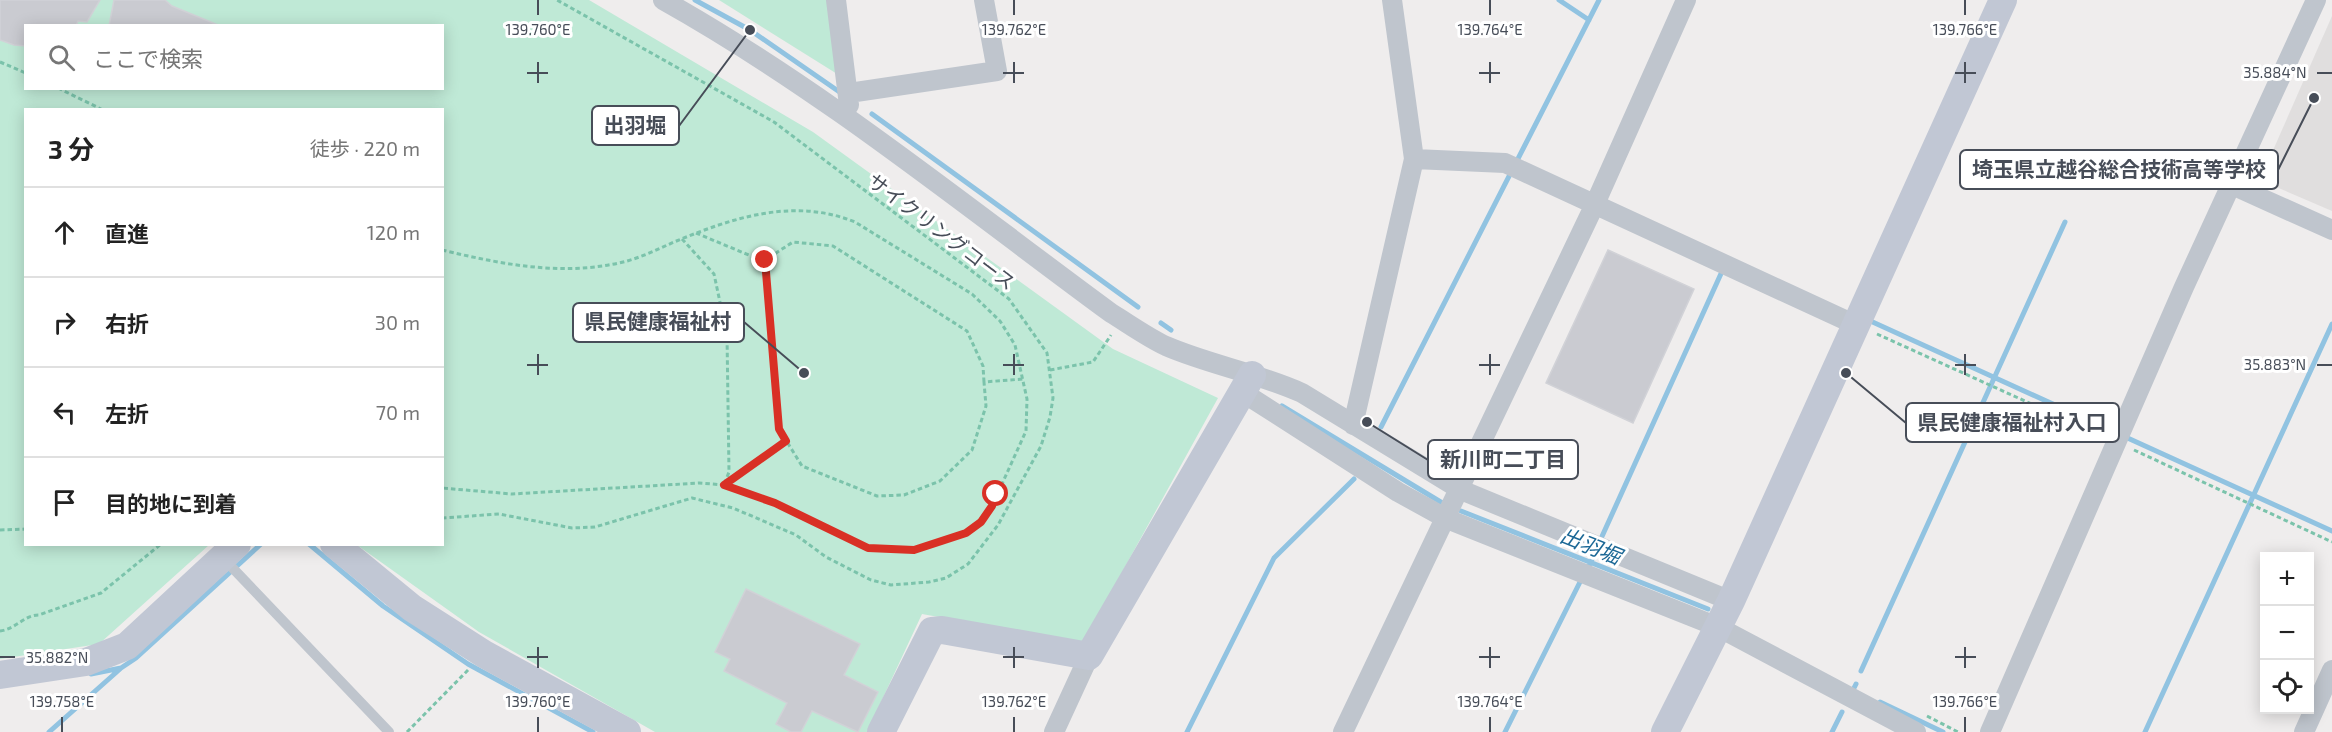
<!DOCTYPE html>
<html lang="ja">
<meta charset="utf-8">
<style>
body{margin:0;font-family:"Exo 2","Noto Sans JP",sans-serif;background:#f2f2f2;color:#222}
.controls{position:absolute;right:18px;bottom:18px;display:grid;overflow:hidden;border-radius:0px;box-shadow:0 3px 15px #0003}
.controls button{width:54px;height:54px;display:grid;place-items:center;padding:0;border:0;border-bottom:2px solid #e0e0e0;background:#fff;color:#222;font:30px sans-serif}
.stop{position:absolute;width:18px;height:18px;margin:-14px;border:4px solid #d93025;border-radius:50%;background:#fff}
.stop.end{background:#d93025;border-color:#fff;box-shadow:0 2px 6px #0008}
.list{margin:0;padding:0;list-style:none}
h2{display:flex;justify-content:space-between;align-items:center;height:78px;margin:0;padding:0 24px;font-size:26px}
h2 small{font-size:20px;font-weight:400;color:#767676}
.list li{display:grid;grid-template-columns:39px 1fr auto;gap:18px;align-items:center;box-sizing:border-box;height:90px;padding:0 24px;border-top:2px solid #e0e0e0}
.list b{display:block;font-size:22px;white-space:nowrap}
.list em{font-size:20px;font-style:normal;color:#767676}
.icon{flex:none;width:33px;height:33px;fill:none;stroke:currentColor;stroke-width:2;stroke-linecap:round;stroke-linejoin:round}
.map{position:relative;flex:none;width:2332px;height:732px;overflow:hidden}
.search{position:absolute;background:#fff;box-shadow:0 3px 15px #0003;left:24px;top:24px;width:420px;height:66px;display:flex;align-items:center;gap:15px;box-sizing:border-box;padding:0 21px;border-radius:0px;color:#767676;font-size:22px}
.panel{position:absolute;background:#fff;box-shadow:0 3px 15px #0003;left:24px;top:108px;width:420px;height:438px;border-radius:0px}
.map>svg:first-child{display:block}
.education{fill:#e0dede}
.green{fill:#bfe9d6;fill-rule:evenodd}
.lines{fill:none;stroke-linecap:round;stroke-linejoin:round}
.stream{stroke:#91c3e1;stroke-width:5}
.building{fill:#cacbd1;stroke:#d1d2d7;stroke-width:1.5}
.path{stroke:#7bc3ab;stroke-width:3;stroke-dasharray:4.5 3;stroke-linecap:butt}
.lane{stroke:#bfc5cd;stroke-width:10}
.street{stroke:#bfc5cd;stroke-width:20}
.secondary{stroke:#c1c7d4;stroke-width:28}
.route{stroke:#d93025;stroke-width:8}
.ticks{fill:none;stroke:#474d58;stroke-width:2}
.labels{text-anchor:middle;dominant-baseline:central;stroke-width:6;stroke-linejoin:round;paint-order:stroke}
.street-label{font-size:20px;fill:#474d58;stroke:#fff}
.water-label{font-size:21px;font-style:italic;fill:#1c6896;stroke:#fff}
.ticks-label{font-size:15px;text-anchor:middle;fill:#474d58;stroke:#fff;stroke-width:6;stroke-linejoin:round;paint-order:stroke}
.leader{fill:none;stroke:#474d58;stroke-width:2}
.callout-dot{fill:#474d58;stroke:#fff;stroke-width:2}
.callout{fill:#fff;stroke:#474d58;stroke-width:2}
.callout-label{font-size:21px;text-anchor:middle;font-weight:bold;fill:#474d58}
</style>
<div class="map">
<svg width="2332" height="732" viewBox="0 0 2332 732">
<rect width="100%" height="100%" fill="#efeded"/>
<path class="education" d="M 2332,16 L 2332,211 L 2260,180 Z"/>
<path class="green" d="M 0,0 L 589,0 L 813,132 L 1113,349 L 1218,398 L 1083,643 L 922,614 L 867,732 L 655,732 L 479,632 L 357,545 L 442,544 L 442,110 L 26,110 L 26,544 L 209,545 L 99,644 L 0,659 ZM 26,26 L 442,26 L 442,88 L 26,88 Z
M 719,0 L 831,0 L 842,77 Z"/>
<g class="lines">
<path class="stream" d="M 695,0 L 750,30 L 841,93
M 1559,0 L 1589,20
M 872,114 L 1138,307
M 1866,319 L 2332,531
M 1161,323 L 1171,330
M 1282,406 L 1444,504
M 1381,427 L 1599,0
M 1461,511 L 1708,609
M 1599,543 L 1724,267
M 309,544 L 383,606 L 468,664 L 593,732
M 1587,570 L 1596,551
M 1861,671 L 2065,222
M 91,674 L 121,668 L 136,658 L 261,544
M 1852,692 L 1856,684
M 1880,702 L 1943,732
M 49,732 L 120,669
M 1187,732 L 1274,558 L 1354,479
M 1505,732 L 1582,578
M 1832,732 L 1842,712
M 2145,732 L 2332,324"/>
</g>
<path class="building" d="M 0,0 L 100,0 L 87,22 L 78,21 L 76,26 L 26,26 L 26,46 L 14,45 L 0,40 Z
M 114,0 L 165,0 L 172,6 L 218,25 L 109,26 Z
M 1608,250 L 1694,289 L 1633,423 L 1546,383 Z
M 746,589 L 860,644 L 844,675 L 878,692 L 858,732 L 812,711 L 801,732 L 791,732 L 776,724 L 787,703 L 724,671 L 730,659 L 715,652 Z"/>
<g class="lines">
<path class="path" d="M 0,62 L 26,73
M 58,88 L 103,110
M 696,233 L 763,261
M 682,239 L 714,274 L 727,335 L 729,472 L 724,485 L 786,441
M 442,250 C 501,264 559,276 619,263 C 638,259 656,250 674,242 C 732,218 793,197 855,222 L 972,294 L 1000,321 L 1015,345 L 1027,399 L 1026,431 L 992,506 L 981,523 L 966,533 L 914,550 L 869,548 L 775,503 L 724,485 L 699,483 L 512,494 L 442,488
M 1877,334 L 2100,435
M 1050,370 L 1093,362 L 1111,335
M 984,382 L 983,366 L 967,331 L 833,246 L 793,242 L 765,260 L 779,429 L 802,466 L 877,496 L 904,495 L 940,481 L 972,450 L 986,406 L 984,382 L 1023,379
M 2134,450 L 2332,542
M 442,518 L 499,514 L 572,528 L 595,527 L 692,498 L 733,508 L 796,535 L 826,557 L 871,580 L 891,585 L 929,582 L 946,578 L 968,564 L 998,525 L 1041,446 L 1050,417 L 1053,398 L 1047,353 L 1009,299 L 774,122 L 557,0
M 0,530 L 26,529
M 0,631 C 16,629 24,615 39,615 L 101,593 L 161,544
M 1927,716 L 1958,732
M 407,732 L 469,669"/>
<path class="lane" d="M 223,558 L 389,732"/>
<path class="street" d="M 663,0 C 822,89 965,206 1111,313 C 1129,324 1147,337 1166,346 C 1210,365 1258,373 1302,393 L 1461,490 L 1731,601
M 836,0 L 849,105
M 849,93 L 997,71 L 984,0
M 1414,159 L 1505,163 L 1856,325
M 2232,185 L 2332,230
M 1242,392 L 1398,492 L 1447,519 L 1718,627 L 1916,732
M 1353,425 L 1414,159 L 1392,0
M 1054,732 L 1089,656
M 1343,732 L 1595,204 L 1686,0
M 1990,732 L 2184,287 L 2316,0
M 2304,732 L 2332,670"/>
<path class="secondary" d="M 334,544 L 412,608 L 484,654 L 627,732
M 0,675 L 86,662 L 127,646 L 237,544
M 881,732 L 932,631 L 942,630 L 1089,656 L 1252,375
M 1665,732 L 1731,601 L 2003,0"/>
</g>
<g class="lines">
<path class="route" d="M 765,260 L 779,429 L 786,441 L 724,485 L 775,503 L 868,548 L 914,550 L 966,533 L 981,522 L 992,506 L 996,494"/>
</g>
<path class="ticks" d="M 538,0 L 538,15M 1014,0 L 1014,15M 1490,0 L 1490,15M 1965,0 L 1965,15M 538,62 L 538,83M 1014,62 L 1014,83M 1490,62 L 1490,83M 1965,62 L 1965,83M 527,73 L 548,73M 1003,73 L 1024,73M 1479,73 L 1500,73M 1955,73 L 1976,73M 2317,73 L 2332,73M 538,354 L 538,375M 1014,354 L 1014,375M 1490,354 L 1490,375M 1965,354 L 1965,375M 527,365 L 548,365M 1003,365 L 1024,365M 1479,365 L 1500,365M 1955,365 L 1976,365M 2317,365 L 2332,365M 538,647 L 538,668M 1014,647 L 1014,668M 1490,647 L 1490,668M 1965,647 L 1965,668M 0,657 L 15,657M 527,657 L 548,657M 1003,657 L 1024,657M 1479,657 L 1500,657M 1955,657 L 1976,657M 62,717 L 62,732M 538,717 L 538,732M 1014,717 L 1014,732M 1490,717 L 1490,732M 1965,717 L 1965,732"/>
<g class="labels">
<g class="street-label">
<text transform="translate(942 231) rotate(37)">サイクリングコース</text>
</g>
<g class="water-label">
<text transform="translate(1591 545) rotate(22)">出羽堀</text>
</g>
</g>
<g class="ticks-label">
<text x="538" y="35">139.760°E</text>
<text x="1014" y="35">139.762°E</text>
<text x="1490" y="35">139.764°E</text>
<text x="1965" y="35">139.766°E</text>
<text x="2275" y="78">35.884°N</text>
<text x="2275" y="370">35.883°N</text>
<text x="57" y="663">35.882°N</text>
<text x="62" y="707">139.758°E</text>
<text x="538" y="707">139.760°E</text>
<text x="1014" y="707">139.762°E</text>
<text x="1490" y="707">139.764°E</text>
<text x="1965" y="707">139.766°E</text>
</g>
<path class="leader" d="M750 30L679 126M2314 98L2278 170M804 373L744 322M1846 373L1906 423M1367 422L1428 460"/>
<g class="callout-dot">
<circle cx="750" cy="30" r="6"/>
<circle cx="2314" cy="98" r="6"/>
<circle cx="804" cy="373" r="6"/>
<circle cx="1846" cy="373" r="6"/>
<circle cx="1367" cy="422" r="6"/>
</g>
<g class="callout">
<rect x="592" y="106" width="87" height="39" rx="6"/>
<rect x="1960" y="150" width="318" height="39" rx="6"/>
<rect x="573" y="303" width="171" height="39" rx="6"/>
<rect x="1906" y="403" width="213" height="39" rx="6"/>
<rect x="1428" y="440" width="150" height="39" rx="6"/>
</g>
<g class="callout-label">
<text x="635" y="133">出羽堀</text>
<text x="2119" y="177">埼玉県立越谷総合技術高等学校</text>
<text x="658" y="329">県民健康福祉村</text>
<text x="2012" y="430">県民健康福祉村入口</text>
<text x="1503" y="467">新川町二丁目</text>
</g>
</svg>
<div class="controls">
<button>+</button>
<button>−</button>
<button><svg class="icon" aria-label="locate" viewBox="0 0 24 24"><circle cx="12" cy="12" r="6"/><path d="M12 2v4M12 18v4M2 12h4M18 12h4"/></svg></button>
</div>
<div class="stop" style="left:996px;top:494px"></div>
<div class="stop end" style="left:765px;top:260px"></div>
<div class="search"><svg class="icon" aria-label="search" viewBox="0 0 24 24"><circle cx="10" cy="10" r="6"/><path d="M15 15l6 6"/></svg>ここで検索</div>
<section class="panel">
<h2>3 分<small>徒歩 · 220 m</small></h2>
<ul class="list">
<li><svg class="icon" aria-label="ahead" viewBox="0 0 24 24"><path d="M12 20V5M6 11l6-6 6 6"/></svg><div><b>直進</b></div><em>120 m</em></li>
<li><svg class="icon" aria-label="right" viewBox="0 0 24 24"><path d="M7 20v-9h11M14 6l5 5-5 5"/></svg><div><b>右折</b></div><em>30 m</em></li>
<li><svg class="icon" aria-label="left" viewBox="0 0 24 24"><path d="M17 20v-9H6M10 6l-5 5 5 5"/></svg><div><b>左折</b></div><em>70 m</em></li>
<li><svg class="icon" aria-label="arrive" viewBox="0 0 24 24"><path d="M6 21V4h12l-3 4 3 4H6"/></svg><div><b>目的地に到着</b></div></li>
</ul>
</section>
</div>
